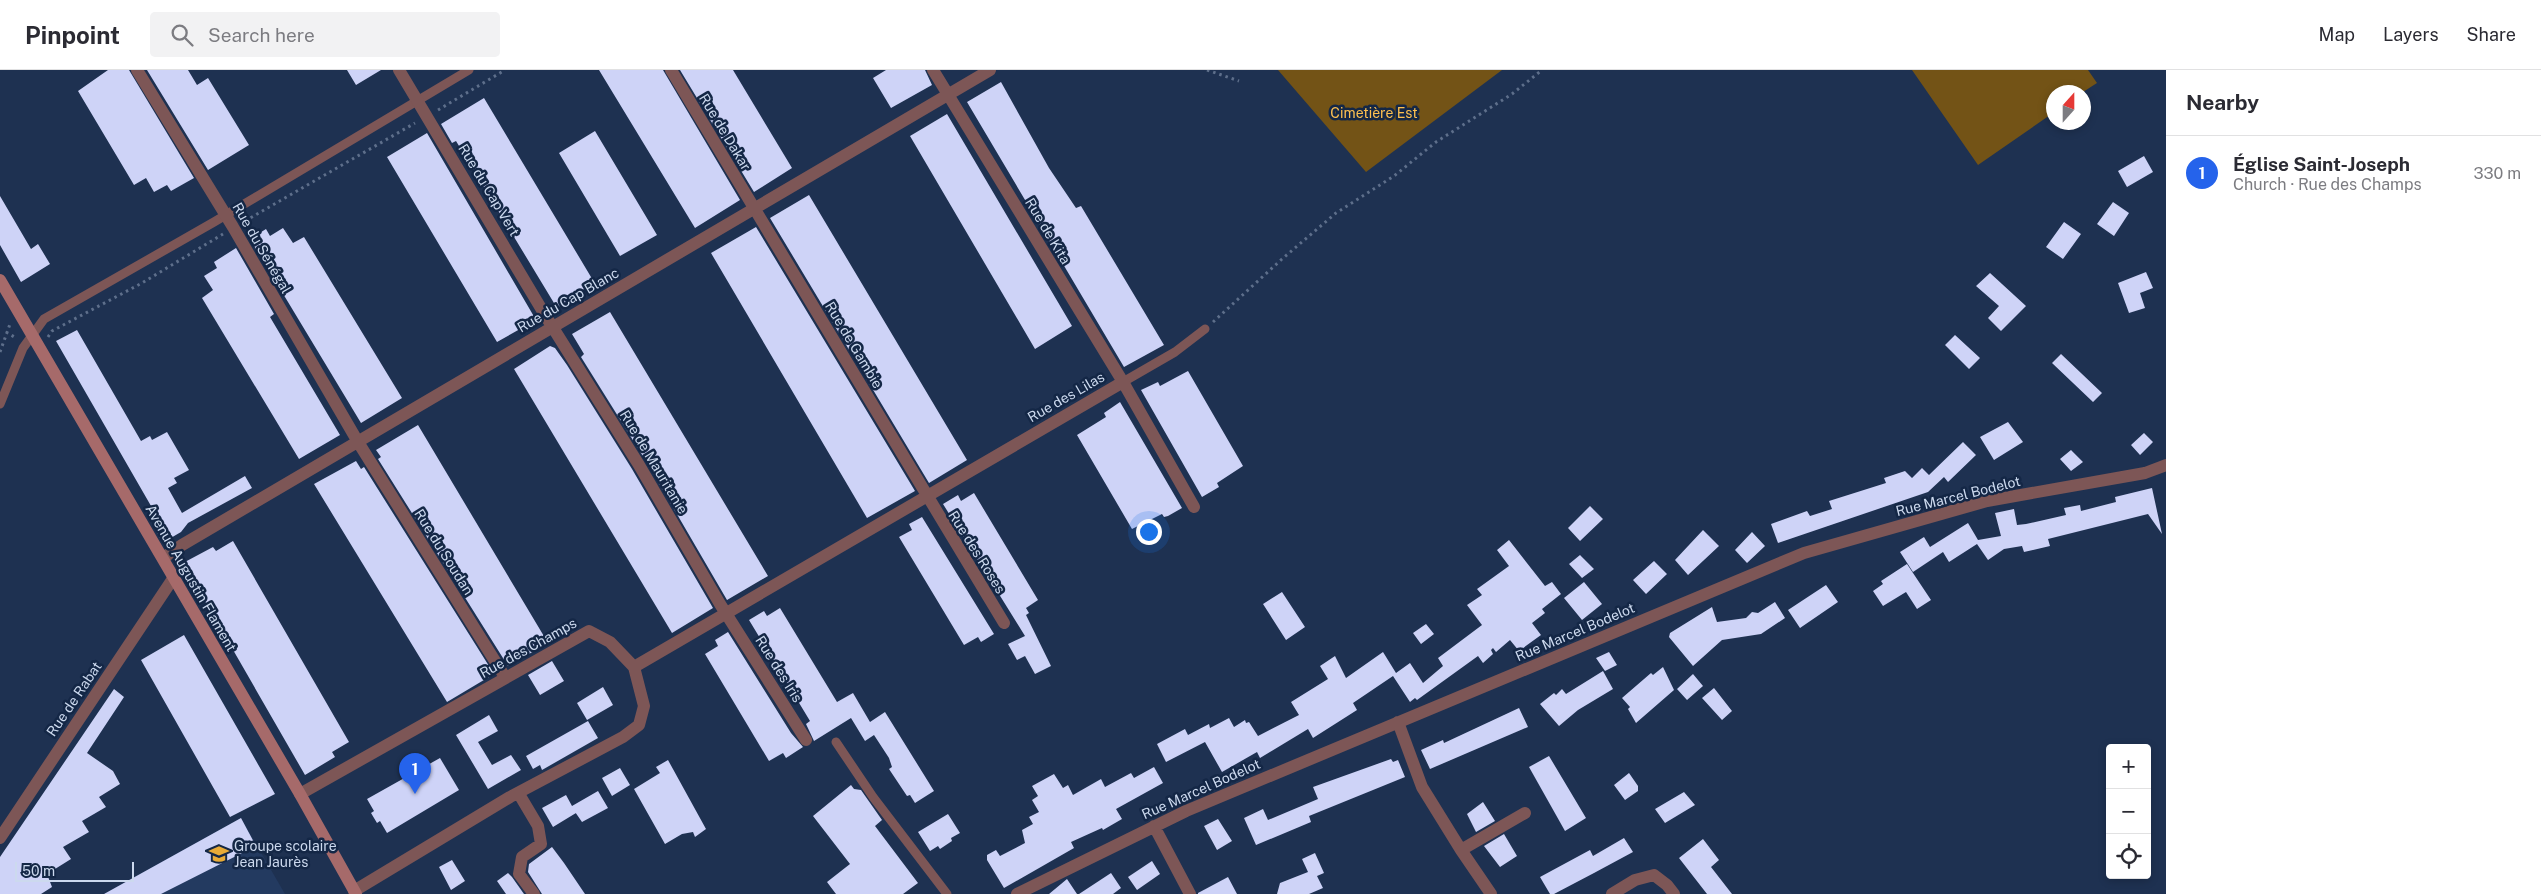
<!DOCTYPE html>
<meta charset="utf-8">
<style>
body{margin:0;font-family:"Public Sans",sans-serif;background:#f2f2f3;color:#2b2b33}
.controls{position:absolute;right:15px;bottom:15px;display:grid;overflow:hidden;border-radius:5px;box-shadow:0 2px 8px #0003}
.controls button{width:45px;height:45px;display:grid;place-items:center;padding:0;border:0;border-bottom:1px solid #e1e1e2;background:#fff;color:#2b2b33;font:25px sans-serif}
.compass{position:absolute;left:2046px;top:15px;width:45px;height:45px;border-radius:50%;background:#fff;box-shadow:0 2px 8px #0003;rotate:21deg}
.scale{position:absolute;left:15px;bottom:12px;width:119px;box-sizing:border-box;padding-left:5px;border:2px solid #ccd9ee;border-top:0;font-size:14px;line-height:18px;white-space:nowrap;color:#ccd9ee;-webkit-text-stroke:4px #142746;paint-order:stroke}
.you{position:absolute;left:1148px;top:461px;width:18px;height:18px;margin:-12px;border:4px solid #fff;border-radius:50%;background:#1a73e8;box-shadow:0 0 0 8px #1a73e833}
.badge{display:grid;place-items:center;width:32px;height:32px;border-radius:50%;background:#2563eb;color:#fff;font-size:16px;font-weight:700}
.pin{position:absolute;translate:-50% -41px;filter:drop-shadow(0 1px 2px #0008)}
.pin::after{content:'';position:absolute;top:26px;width:18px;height:15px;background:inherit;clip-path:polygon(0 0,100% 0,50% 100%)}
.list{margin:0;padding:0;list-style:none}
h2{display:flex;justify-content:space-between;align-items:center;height:65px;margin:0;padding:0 20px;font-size:21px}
h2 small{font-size:16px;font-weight:400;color:#7c7c81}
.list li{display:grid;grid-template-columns:32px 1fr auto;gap:15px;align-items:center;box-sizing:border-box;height:75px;padding:0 20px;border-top:1px solid #e1e1e2}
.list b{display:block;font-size:19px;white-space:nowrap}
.list p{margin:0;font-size:16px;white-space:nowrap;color:#7c7c81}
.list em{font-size:16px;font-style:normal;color:#7c7c81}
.icon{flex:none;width:28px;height:28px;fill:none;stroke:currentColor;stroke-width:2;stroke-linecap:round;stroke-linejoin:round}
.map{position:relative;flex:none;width:2166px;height:824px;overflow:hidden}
header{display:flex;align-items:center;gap:30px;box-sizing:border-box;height:70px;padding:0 25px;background:#fff;border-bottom:1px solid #e1e1e2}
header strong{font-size:24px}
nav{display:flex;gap:28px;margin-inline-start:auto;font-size:18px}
.search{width:350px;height:45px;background:#f2f2f3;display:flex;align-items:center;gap:12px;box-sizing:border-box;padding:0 18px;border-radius:5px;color:#7c7c81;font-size:19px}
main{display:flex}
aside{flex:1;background:#fff}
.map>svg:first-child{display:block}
.built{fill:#233a60}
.green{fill:#735316}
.building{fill:#ced3f7}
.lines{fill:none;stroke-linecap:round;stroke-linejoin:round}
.path{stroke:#5e6f8b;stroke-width:3;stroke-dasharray:2.5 4;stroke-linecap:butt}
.lane{stroke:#7d5656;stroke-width:9}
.street{stroke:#7d5656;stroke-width:12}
.secondary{stroke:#a66a6a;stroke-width:12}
.labels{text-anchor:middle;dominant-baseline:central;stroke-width:5;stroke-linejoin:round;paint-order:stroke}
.park-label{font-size:14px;fill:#fdc050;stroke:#142746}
.street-label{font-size:14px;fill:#ccd9ee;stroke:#142746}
.poi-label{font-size:14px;fill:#ccd9ee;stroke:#142746;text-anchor:start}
</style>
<header>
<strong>Pinpoint</strong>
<div class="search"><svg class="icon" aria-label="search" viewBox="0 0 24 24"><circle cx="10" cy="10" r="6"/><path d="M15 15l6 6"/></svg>Search here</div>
<nav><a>Map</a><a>Layers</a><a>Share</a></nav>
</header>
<main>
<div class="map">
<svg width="2166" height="824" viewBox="0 0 2166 824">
<rect width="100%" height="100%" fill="#1e3151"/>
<path class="built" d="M 241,748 L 285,824 L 110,824 L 109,821 Z"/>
<path class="green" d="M 1278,0 L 1502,0 L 1366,102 Z
M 1912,0 L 2088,0 L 2097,13 L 2083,22 L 2054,22 L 2053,43 L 1978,95 Z"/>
<path class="building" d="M 108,0 L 129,0 L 194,108 L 171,121 L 167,115 L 154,122 L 146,108 L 134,115 L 78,21 Z
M 147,0 L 188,0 L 197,15 L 208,8 L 249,75 L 208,100 Z
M 347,0 L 381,0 L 356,15 Z
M 599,0 L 663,0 L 740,130 L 695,158 Z
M 680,0 L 733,0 L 792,98 L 754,122 Z
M 886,0 L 925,0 L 932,15 L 891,38 L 873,8 Z
M 1001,12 L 1049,98 L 1076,138 L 1081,136 L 1164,275 L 1124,297 L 967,32 Z
M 484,28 L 594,212 L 557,238 L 456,71 L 452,73 L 441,54 Z
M 947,44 L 1072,256 L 1035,279 L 910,66 Z
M 595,61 L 657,165 L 620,186 L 559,83 Z
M 427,63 L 536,250 L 497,272 L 387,87 Z
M 2144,86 L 2153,102 L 2127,117 L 2118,101 Z
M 809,125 L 967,390 L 929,413 L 770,148 Z
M 0,126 L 31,179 L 38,174 L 50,194 L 21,212 L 0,175 Z
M 2113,132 L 2129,143 L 2114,166 L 2097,154 Z
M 2064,152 L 2081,164 L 2063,189 L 2046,177 Z
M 756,157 L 915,421 L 867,448 L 711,183 Z
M 283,158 L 293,173 L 304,167 L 402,328 L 361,353 L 250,169 L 266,159 L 270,166 Z
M 236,178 L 274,244 L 270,247 L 340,365 L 299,389 L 202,228 L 213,220 L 204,206 L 217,198 L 214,192 Z
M 2146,202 L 2153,218 L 2140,223 L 2145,238 L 2129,243 L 2118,213 Z
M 1990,203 L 2026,236 L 2001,261 L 1988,248 L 1999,236 L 1976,216 Z
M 610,242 L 768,506 L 727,530 L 646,391 L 581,287 L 584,284 L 572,264 Z
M 77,260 L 141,371 L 150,366 L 152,370 L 167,362 L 189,400 L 174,408 L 177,413 L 168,418 L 182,443 L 245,406 L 252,418 L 188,453 L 181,462 L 169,469 L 167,465 L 160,468 L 155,459 L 162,455 L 56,271 Z
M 1955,265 L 1980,288 L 1969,299 L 1945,275 Z
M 550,276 L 555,278 L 567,295 L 632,399 L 713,538 L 672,563 L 514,299 Z
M 2061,284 L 2102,323 L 2093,332 L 2052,293 Z
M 1188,301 L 1243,396 L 1217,413 L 1219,417 L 1202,427 L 1141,320 L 1158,312 L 1160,316 Z
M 1120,332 L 1182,438 L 1168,446 L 1164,447 L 1162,444 L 1132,459 L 1077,365 L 1106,347 L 1104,343 Z
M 2008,352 L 2023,372 L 1994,390 L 1980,367 Z
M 418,355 L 548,573 L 508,596 L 378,389 L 381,387 L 376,380 Z
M 2144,363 L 2153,372 L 2140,385 L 2131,375 Z
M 1963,372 L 1976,385 L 1948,412 L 1944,407 L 1928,422 L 1778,473 L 1771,454 L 1807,441 L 1810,446 L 1832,439 L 1829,431 L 1886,413 L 1884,408 L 1905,401 L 1912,408 L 1922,398 L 1929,405 Z
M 2071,380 L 2083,392 L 2071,401 L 2060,389 Z
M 356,391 L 361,399 L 364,397 L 494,604 L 447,632 L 314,414 Z
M 2152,418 L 2162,464 L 2148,444 L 2048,469 L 2050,476 L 2024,482 L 2022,476 L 2004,479 L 1988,490 L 1977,474 L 1949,492 L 1943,482 L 1913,502 L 1900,482 L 1924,467 L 1930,477 L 1968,453 L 1978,470 L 2001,466 L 1995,443 L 2014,439 L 2017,455 L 2026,454 L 2066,445 L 2064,438 L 2080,435 L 2081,441 L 2116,432 L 2115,427 Z
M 974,423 L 1038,530 L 1026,538 L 1029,543 L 1026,545 L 1051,596 L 1035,604 L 1025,586 L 1017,590 L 1008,574 L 1025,566 L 943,434 L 958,425 L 961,431 Z
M 1590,436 L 1603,449 L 1580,471 L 1568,458 Z
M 922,447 L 994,564 L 981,572 L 978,567 L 964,575 L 899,467 L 912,460 L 909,454 Z
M 1703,460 L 1719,476 L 1688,505 L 1675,490 Z
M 1752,462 L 1765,476 L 1747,493 L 1735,480 Z
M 1509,470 L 1545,516 L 1552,512 L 1561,524 L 1542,539 L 1545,543 L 1532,553 L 1541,565 L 1519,581 L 1510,570 L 1496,582 L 1493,578 L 1491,580 L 1493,584 L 1483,593 L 1478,586 L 1417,630 L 1415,628 L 1410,632 L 1393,606 L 1353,633 L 1357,640 L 1313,668 L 1308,659 L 1260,688 L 1257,682 L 1222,702 L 1205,672 L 1166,692 L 1157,674 L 1185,659 L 1188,665 L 1209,654 L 1210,658 L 1229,648 L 1234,657 L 1245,650 L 1246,653 L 1249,652 L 1258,666 L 1299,645 L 1291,632 L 1328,609 L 1320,596 L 1335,586 L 1346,608 L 1383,582 L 1396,603 L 1410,593 L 1423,613 L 1443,596 L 1438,588 L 1482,555 L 1467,535 L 1482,525 L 1477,519 L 1509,496 L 1497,480 Z
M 233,471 L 349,672 L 332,682 L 335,687 L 305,705 L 183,493 L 213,477 L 216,481 Z
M 1580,485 L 1594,499 L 1582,508 L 1569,494 Z
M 1654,491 L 1667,504 L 1646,524 L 1633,510 Z
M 1907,494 L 1931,530 L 1917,539 L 1906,522 L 1883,536 L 1873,521 L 1883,514 L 1881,511 Z
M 1584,512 L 1602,534 L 1582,550 L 1564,528 Z
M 1826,515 L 1838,532 L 1800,558 L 1788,540 Z
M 1282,522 L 1305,557 L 1286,570 L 1263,534 Z
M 1775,532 L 1785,548 L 1761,564 L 1722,570 L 1693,596 L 1669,567 L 1670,563 L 1712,537 L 1717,552 L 1746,548 L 1752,542 L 1758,543 Z
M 780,538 L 837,632 L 853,623 L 870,652 L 885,642 L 934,721 L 915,733 L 910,725 L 907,726 L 889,699 L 892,697 L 889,688 L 874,665 L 865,671 L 851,648 L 814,671 L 806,654 L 810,651 L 749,550 L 764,541 L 767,546 Z
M 1426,554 L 1434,564 L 1421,574 L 1413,563 Z
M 728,562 L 791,663 L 803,677 L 786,688 L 783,683 L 769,691 L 705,584 L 718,576 L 715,570 Z
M 184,565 L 275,724 L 230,747 L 141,590 Z
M 1609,582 L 1617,595 L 1605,601 L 1596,588 Z
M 552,591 L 564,611 L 540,625 L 528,605 Z
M 1663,597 L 1674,620 L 1636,653 L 1628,639 L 1630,637 L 1622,628 L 1651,603 L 1653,605 Z
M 1603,601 L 1613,619 L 1578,640 L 1559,656 L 1540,634 L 1554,623 L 1556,625 L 1562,619 L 1566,624 Z
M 1693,604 L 1703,616 L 1687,630 L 1677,619 Z
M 603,617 L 613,635 L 587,650 L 577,633 Z
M 1714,618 L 1732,641 L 1722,650 L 1702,628 Z
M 114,619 L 124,627 L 87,683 L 113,701 L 120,714 L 99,727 L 106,737 L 82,751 L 89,762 L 63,777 L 71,789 L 47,804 L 52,817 L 41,824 L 0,824 L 0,787 Z
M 1519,638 L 1528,657 L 1430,699 L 1421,680 L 1443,670 L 1444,673 Z
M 489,645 L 498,661 L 478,672 L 492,695 L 511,685 L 521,700 L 488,719 L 456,665 Z
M 588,651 L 598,668 L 542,700 L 540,695 L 533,699 L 526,686 Z
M 1549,686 L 1586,748 L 1565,761 L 1529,697 Z
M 440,688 L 459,720 L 387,763 L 380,751 L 377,753 L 371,743 L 374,741 L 367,729 Z
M 1391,689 L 1393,692 L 1398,690 L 1405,707 L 1309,746 L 1311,752 L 1256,775 L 1244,748 L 1263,739 L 1268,750 L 1318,729 L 1313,717 Z
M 668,690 L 706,759 L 695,767 L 693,762 L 682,764 L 665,774 L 634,719 L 660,703 L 656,697 Z
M 1154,697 L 1163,713 L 1116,739 L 1122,749 L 1103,760 L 1102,758 L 1071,772 L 1074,778 L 1004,818 L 987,790 L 987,785 L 996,780 L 1000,786 L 1025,773 L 1022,760 L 1033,754 L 1029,747 L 1039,742 L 1032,730 L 1038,726 L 1032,716 L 1054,704 L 1063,718 L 1068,715 L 1073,725 L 1101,709 L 1105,717 L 1131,703 L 1134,708 Z
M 620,698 L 630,715 L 612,726 L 602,708 Z
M 1629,703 L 1638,716 L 1638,721 L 1625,730 L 1614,715 Z
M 851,715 L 854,719 L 861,720 L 882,750 L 875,756 L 918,813 L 903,824 L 836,824 L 827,812 L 850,794 L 813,746 Z
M 598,721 L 608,738 L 582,752 L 573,739 L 576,743 L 553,757 L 542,738 L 566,725 L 572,736 Z
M 1684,722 L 1695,735 L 1665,753 L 1655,739 Z
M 1483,732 L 1495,751 L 1476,762 L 1467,744 Z
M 948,744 L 960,763 L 951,768 L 952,771 L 940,779 L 938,776 L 930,781 L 918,762 Z
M 241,748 L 256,776 L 161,824 L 104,824 Z
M 1218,749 L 1232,771 L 1217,780 L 1204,756 Z
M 1504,764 L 1517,786 L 1500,797 L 1484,776 Z
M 1624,768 L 1633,782 L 1594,803 L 1554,824 L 1550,824 L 1540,807 L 1590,780 L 1593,786 Z
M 1703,769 L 1719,790 L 1711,797 L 1732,824 L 1707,824 L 1679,788 Z
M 552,777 L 564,793 L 585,824 L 542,824 L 528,802 L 529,794 Z
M 1315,783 L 1324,803 L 1317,806 L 1323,818 L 1309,824 L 1277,824 L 1280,813 L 1308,802 L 1302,789 Z
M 452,790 L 465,811 L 451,820 L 439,797 Z
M 1152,791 L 1160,804 L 1137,820 L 1128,807 Z
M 508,803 L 512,807 L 524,824 L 506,824 L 497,811 Z
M 1111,803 L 1121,818 L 1113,824 L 1079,824 Z
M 1228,807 L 1237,824 L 1198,824 L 1198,823 Z
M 1067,809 L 1077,824 L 1049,824 Z"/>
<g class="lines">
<path class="path" d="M 1207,0 L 1239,11
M 438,40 L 505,0
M 245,151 L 415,53
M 1213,252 L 1282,189 L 1336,143 L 1394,106 L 1436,72 L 1512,24 L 1542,0
M 6,262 L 16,268
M 48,267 L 52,261 L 142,213 L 223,164
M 0,282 L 10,254"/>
<path class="lane" d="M 1123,312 L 1175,282 L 1205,259
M 0,334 L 23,278 L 44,249 L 214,152 L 469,0
M 836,672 L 873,727 L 947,824"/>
<path class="street" d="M 137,0 L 233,157 L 358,372 L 505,607
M 399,0 L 545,245 L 639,395 L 720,534 L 806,670
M 671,0 L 1004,553
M 933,0 L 1123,312 L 1194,437
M 163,488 L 182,475 L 990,0
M 634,597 L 1123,312
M 1398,652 L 1422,717 L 1461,780 L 1491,824
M 300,724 L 589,561 L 610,572 L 634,597 L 644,636 L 639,655 L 623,667 L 510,727 L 354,821
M 519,724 L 538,756 L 541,774 L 522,787 L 519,804 L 534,824
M 1154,756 L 1190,824
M 0,768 L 174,507
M 1461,780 L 1525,743
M 1017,824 L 1186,741 L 1804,483 L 1987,431 L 2145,403 L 2166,395
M 1612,824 L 1635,810 L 1654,805 L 1667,815 L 1674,824"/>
<path class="secondary" d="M 0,210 L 300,724 L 356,824"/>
</g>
<defs>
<symbol id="school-bare" viewBox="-9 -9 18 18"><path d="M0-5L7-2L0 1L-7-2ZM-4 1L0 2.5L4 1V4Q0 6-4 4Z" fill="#e8ab37" stroke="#142746" stroke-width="2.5" paint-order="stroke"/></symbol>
</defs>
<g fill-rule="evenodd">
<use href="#school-bare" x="205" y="770" width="28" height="28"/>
</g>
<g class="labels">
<g class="park-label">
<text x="1374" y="43">Cimetière Est</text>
</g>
<g class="street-label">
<text transform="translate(725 62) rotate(59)">Rue de Dakar</text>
<text transform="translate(489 120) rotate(59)">Rue du Cap Vert</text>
<text transform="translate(1048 161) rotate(59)">Rue de Kita</text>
<text transform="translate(262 178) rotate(60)">Rue du Sénégal</text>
<text transform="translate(568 230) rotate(-30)">Rue du Cap Blanc</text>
<text transform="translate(854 275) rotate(59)">Rue de Gambie</text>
<text transform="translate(1066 327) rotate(-30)">Rue des Lilas</text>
<text transform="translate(654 392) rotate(59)">Rue de Mauritanie</text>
<text transform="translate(1958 426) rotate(-14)">Rue Marcel Bodelot</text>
<text transform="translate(444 482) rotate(58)">Rue du Soudan</text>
<text transform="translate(977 482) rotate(58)">Rue des Roses</text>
<text transform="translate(191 508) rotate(60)">Avenue Augustin Flament</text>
<text transform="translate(1575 562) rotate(-23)">Rue Marcel Bodelot</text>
<text transform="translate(528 578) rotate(-29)">Rue des Champs</text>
<text transform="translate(779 599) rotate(58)">Rue des Iris</text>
<text transform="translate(74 629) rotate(-56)">Rue de Rabat</text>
<text transform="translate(1201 719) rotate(-24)">Rue Marcel Bodelot</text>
</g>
<g class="poi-label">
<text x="234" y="776">Groupe scolaire<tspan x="234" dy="16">Jean Jaurès</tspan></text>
</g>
</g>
</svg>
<div class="controls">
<button>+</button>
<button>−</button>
<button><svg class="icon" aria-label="locate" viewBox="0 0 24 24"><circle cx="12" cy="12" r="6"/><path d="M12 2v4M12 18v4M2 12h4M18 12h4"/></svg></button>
</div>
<svg class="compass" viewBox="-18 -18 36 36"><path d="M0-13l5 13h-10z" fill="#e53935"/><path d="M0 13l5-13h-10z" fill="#7c7c81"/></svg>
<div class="scale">50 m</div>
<div class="you"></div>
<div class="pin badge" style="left:415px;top:724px">1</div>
</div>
<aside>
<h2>Nearby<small></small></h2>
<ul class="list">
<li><span class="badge">1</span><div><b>Église Saint-Joseph</b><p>Church · Rue des Champs</p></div><em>330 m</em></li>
</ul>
</aside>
</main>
